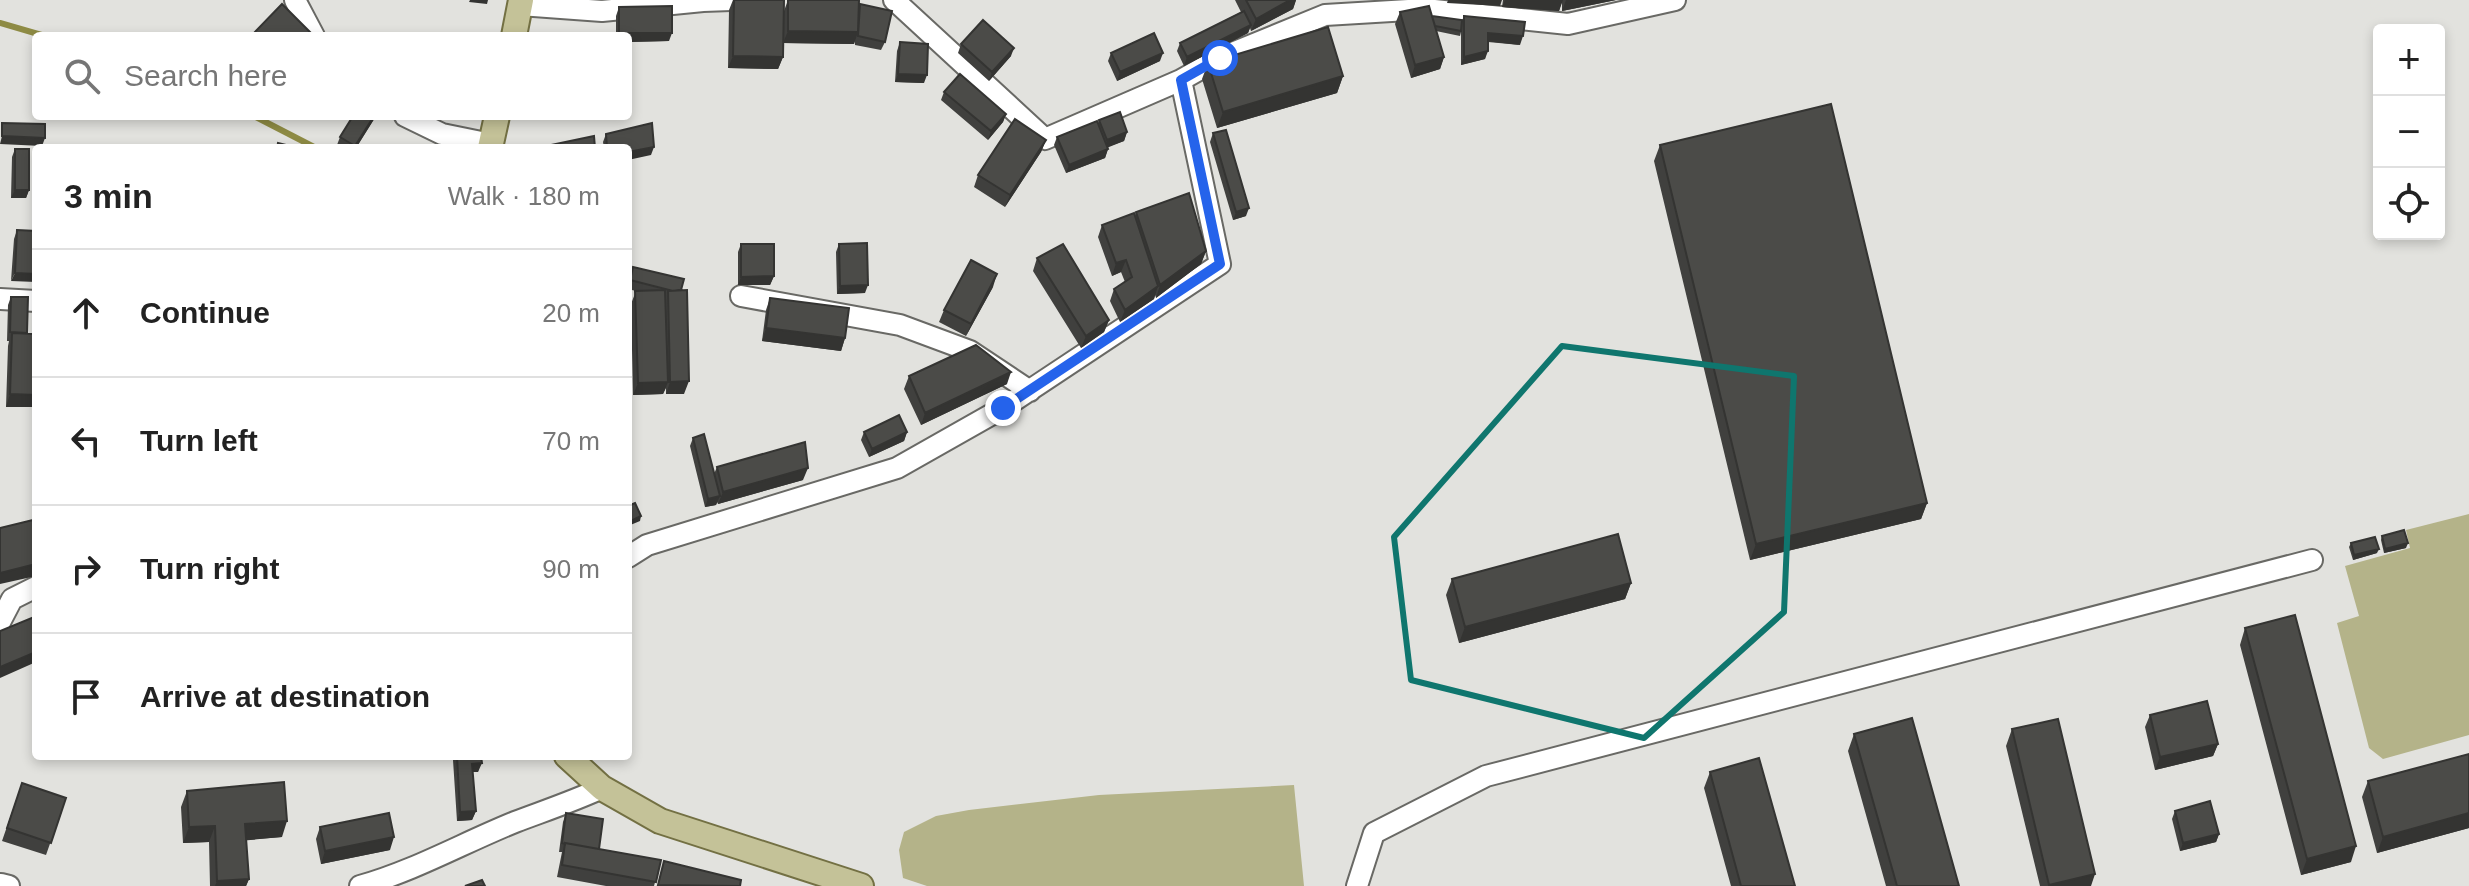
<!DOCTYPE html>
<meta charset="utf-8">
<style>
body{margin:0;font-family:Arial,sans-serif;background:#f6f6f6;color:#222}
.controls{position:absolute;right:24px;top:24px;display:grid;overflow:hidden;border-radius:8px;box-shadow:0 4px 12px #0003}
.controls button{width:72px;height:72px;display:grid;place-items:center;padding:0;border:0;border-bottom:2px solid #e0e0e0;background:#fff;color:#222;font:40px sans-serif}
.stop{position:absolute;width:24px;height:24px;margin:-18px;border:6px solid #2563eb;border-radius:50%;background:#fff}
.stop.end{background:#2563eb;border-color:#fff;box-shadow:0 2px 8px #0008}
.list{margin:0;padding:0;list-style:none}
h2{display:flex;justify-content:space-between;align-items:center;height:104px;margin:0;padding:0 32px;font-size:34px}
h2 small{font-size:26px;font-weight:400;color:#767676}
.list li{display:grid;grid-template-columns:52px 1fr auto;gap:24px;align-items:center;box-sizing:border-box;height:128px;padding:0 32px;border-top:2px solid #e0e0e0}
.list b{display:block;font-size:30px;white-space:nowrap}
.list em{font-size:26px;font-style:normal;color:#767676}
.icon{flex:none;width:44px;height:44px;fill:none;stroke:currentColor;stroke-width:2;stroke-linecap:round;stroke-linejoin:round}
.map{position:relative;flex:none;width:2469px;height:886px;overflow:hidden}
.search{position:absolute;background:#fff;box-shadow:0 4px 12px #0003;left:32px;top:32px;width:600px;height:88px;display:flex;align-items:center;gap:20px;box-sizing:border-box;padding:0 28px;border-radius:8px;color:#767676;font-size:30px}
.panel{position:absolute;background:#fff;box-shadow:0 4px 12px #0003;left:32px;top:144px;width:600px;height:616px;border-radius:8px}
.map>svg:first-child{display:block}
.green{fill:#b4b389}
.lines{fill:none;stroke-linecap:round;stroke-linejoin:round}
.stream{stroke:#8e8b44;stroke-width:6}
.minor-casing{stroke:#696965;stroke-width:24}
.major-casing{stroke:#737043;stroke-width:28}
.minor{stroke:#fff;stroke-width:20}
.major{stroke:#c4c298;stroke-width:24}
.wall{fill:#40403e}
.shaded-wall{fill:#343432}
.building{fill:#4b4b48;stroke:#343432;stroke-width:2}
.route{stroke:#2563eb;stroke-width:10}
.marked{fill:none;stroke:#0f766e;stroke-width:6;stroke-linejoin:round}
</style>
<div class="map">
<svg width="2469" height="886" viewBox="0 0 2469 886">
<rect width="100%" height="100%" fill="#e2e2de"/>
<path class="green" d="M 2469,514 L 2469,735 L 2383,759 L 2369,748 L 2337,623 L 2359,616 L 2345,566 L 2410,548 L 2406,530 Z
M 1294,785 L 1304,886 L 927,886 L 903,878 L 899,850 L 904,832 L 936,816 L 969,810 L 1099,795 Z"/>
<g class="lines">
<path class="stream" d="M 0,23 L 45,36
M 254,116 L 316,148"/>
<defs>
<path id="minor" d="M 295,0 L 314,36
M 894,0 L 1045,139 L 1181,80 L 1220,58 L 1325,15 L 1425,9 L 1568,24 L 1675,0
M 520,5 L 602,11 L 703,1 L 731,0
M 405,116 L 442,134 L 491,144
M 741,296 L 900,325 L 970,351 L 1030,391
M 0,299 L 36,301
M 628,557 L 647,545 L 897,468 L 1003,408 L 1220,264 L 1181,80
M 0,622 L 12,599 L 36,587
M 1,884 L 9,886
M 360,886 C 414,871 463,843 515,822 C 544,811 574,801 602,788
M 1357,886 L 1374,833 L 1486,776 L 2312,560"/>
<path id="major" d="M 514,36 L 521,0
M 490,148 L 497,116
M 567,756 L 602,788 L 660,821 L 861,886"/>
</defs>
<use href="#minor" class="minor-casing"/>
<use href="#major" class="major-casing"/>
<use href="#minor" class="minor"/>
<use href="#major" class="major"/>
</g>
<path class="wall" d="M 733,0 L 784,0 L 784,11 L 788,0 L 859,7 L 885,42 L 881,50 L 855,45 L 855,40 L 854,44 L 783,43 L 783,57 L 778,69 L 728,68 L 729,10 Z
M 1235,0 L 1296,0 L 1293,9 L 1251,31 L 1250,28 L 1248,33 L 1184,66 L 1177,51 L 1180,43 L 1241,12 Z
M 1503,0 L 1616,0 L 1562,11 L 1562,1 L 1559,11 L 1502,7 Z
M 619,7 L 669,41 L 628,42 L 628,36 L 616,36 L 616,16 Z
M 1400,12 L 1432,16 L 1461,23 L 1464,16 L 1520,45 L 1488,42 L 1485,59 L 1461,65 L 1461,32 L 1460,36 L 1436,31 L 1444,57 L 1440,69 L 1411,78 L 1395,24 Z
M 900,42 L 924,83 L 895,82 L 897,51 Z
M 961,44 L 1011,56 L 989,81 L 958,53 Z
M 1111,53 L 1160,61 L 1117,81 L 1108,61 Z
M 1208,63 L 1343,76 L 1337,93 L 1217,128 L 1202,79 Z
M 944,92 L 1006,114 L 1003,122 L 988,140 L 941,100 Z
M 376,116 L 356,148 L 342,148 L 337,145 L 340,137 Z
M 1099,120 L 1127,132 L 1124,141 L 1107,147 L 1108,149 L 1105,158 L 1066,173 L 1054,145 L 1057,137 L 1098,123 Z
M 1213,133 L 1246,216 L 1233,220 L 1210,142 Z
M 606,134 L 651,155 L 628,148 L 604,148 L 603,142 Z
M 1046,140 L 1041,152 L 1005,207 L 974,187 L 978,175 Z
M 1660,145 L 1927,503 L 1921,519 L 1750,560 L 1654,161 Z
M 15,149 L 29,190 L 26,198 L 11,198 L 12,157 Z
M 1136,212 L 1206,251 L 1201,264 L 1156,298 L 1155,295 L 1154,299 L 1120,322 L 1110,301 L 1114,289 L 1125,282 L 1121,272 L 1112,276 L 1098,237 L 1102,225 L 1135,216 Z
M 17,230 L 36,231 L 11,281 L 14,239 Z
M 741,244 L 774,276 L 770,285 L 738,285 L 738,252 Z
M 839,244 L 865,293 L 837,294 L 836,252 Z
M 1037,258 L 1109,320 L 1104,332 L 1081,348 L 1033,271 Z
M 633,267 L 681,290 L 684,394 L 666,394 L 666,388 L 663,394 L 633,395 L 631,304 L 636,291 L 628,289 L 628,283 Z
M 993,287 L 966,336 L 939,322 L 944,310 Z
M 11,297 L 27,333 L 34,407 L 6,407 L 8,346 L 9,341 L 7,341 L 8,305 Z
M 770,298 L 845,338 L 841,351 L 762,341 L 766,310 Z
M 909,376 L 1007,384 L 921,425 L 904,389 Z
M 864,432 L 907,432 L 904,441 L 869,457 L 861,440 Z
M 693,438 L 714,474 L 717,467 L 803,480 L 718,504 L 717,502 L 716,505 L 705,507 L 690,446 Z
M 2382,536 L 2406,548 L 2384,553 L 2381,540 Z
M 2351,543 L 2377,553 L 2353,560 L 2349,547 Z
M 1452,579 L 1631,583 L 1625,599 L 1459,643 L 1446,595 Z
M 2245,628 L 2351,862 L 2301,875 L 2240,645 Z
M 2150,715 L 2218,744 L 2213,756 L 2155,770 L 2145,727 Z
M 2012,729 L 2091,886 L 2040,886 L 2006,746 Z
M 1854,734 L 1959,886 L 1886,886 L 1848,751 Z
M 2469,754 L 2469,828 L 2377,853 L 2362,797 L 2368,781 Z
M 455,756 L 481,756 L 478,772 L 472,772 L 476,811 L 472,820 L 457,821 L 453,760 Z
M 1710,772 L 1795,886 L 1731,886 L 1704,788 Z
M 22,783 L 66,798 L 46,855 L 2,841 Z
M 187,791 L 282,837 L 246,840 L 249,879 L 246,886 L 210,886 L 209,842 L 183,843 L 181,807 Z
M 2175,811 L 2219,834 L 2216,842 L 2180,851 L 2172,819 Z
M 566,813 L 599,849 L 661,860 L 654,886 L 606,886 L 557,877 L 562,852 L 559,852 L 563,822 Z
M 320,827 L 390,850 L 321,864 L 316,839 Z"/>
<path class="shaded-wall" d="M 470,0 L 488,0 L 487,4 L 469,2 Z
M 1290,0 L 1296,0 L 1293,9 L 1251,31 L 1256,19 Z
M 1448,0 L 1502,0 L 1500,6 L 1447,3 Z
M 1505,0 L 1563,0 L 1559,11 L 1502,7 Z
M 1566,0 L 1616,0 L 1562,11 Z
M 1251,25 L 1248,33 L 1184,66 L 1187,57 Z
M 788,31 L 858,32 L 854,44 L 783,43 Z
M 619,33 L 672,33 L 669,41 L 628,42 L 628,36 L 618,36 Z
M 1488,33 L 1523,36 L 1520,45 L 1485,41 Z
M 1014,48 L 1011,56 L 989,81 L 992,72 Z
M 1488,51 L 1485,59 L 1461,65 L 1464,57 Z
M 1163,53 L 1160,61 L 1117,81 L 1120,72 Z
M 733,56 L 783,57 L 778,69 L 728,68 Z
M 1444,57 L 1440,69 L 1411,78 L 1415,65 Z
M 898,74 L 927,75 L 924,83 L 895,82 Z
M 1343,76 L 1337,93 L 1217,128 L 1223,112 Z
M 1006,114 L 1003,122 L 988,140 L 991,131 Z
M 374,116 L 376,116 L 356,148 L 354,148 Z
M 1127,132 L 1124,141 L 1104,149 L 1107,140 Z
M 2,136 L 45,138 L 42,146 L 0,144 Z
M 1046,140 L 1041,152 L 1005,207 L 1010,195 Z
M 654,147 L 651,155 L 628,160 L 628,152 Z
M 1108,149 L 1105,158 L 1066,173 L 1069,165 Z
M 15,190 L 29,190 L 26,198 L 11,198 Z
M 1249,208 L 1246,216 L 1233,220 L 1236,212 Z
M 1206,251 L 1201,264 L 1156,298 L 1160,285 Z
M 1126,260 L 1121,272 L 1112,276 L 1116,263 Z
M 15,273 L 36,274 L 36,282 L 11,281 Z
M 997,274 L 993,287 L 966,336 L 971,324 Z
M 774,276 L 770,285 L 738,285 L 741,277 Z
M 868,285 L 865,293 L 837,294 L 840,286 Z
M 1158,286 L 1154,299 L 1120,322 L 1125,310 Z
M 1109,320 L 1104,332 L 1081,348 L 1086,336 Z
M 766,328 L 845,338 L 841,351 L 762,341 Z
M 1011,372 L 1007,384 L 921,425 L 925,413 Z
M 689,381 L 684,394 L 666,394 L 670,382 Z
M 668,382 L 663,394 L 633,395 L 638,383 Z
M 10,394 L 36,395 L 36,401 L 34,407 L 6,407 Z
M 907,432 L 904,441 L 869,457 L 872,449 Z
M 808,468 L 803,480 L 718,504 L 723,492 Z
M 720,496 L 716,505 L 705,507 L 708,499 Z
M 1927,503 L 1921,519 L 1750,560 L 1756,544 Z
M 641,516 L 640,521 L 628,526 L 629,522 Z
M 2408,543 L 2406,548 L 2384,553 L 2385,549 Z
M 2379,549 L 2377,553 L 2353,560 L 2354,555 Z
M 36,564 L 36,576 L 0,584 L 0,573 Z
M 1631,583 L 1625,599 L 1459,643 L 1465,627 Z
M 36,652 L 36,662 L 0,678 L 0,667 Z
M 2218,744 L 2213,756 L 2155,770 L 2160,757 Z
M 482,763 L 478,772 L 469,772 L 472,764 Z
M 476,811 L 472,820 L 457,821 L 460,812 Z
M 2469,813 L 2469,828 L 2377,853 L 2383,837 Z
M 287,821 L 282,837 L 239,841 L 245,824 Z
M 215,826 L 209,842 L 183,843 L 189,827 Z
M 2219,834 L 2216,842 L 2180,851 L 2183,843 Z
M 394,837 L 390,850 L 321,864 L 325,851 Z
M 2356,846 L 2351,862 L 2301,875 L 2307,859 Z
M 2095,874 L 2091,886 L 2049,886 L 2049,885 Z
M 249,879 L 246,886 L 215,886 L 217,881 Z"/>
<path class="building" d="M 734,0 L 784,0 L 783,57 L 733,56 Z
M 788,0 L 859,0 L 858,32 L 788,31 Z
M 1246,0 L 1290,0 L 1256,19 Z
M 282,4 L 310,32 L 306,36 L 251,36 Z
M 860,4 L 892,11 L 885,42 L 858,36 Z
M 672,6 L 672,33 L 619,33 L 619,7 Z
M 1429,6 L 1444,57 L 1415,65 L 1400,12 Z
M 1244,11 L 1251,25 L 1187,57 L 1180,43 Z
M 1432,16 L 1462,20 L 1461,31 L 1435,26 Z
M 1464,16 L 1525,22 L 1523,36 L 1488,33 L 1488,51 L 1464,57 Z
M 983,20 L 1014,48 L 992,72 L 961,44 Z
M 1328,27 L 1343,76 L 1223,112 L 1208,63 Z
M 1154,33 L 1163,53 L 1120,72 L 1111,53 Z
M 900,42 L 928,44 L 927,75 L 898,74 Z
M 960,74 L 1006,114 L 991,131 L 944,92 Z
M 1831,104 L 1927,503 L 1756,544 L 1660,145 Z
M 1120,112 L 1127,132 L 1107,140 L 1099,120 Z
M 353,116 L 374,116 L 355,146 L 340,137 Z
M 1015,119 L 1046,140 L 1010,195 L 978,175 Z
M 1097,121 L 1108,149 L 1069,165 L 1057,137 Z
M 2,123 L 45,124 L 45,138 L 2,136 Z
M 652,123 L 654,147 L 628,152 L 628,148 L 607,148 L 606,134 Z
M 1226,130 L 1249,208 L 1236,212 L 1213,133 Z
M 594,136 L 595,148 L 546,148 L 546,146 Z
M 278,143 L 298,148 L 277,148 Z
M 15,149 L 29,149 L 29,190 L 15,190 Z
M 1189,193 L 1206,251 L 1160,285 L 1136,212 Z
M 1134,213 L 1158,286 L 1125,310 L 1114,289 L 1132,277 L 1126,260 L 1116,263 L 1102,225 Z
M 17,230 L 36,231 L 36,274 L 15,273 Z
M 867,243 L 868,285 L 840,286 L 839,244 Z
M 741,244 L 774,244 L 774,276 L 741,277 Z
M 1063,244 L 1109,320 L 1086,336 L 1037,258 Z
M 971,260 L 997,274 L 971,324 L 944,310 Z
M 633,267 L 684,279 L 681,290 L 673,291 L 630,280 Z
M 665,290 L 668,382 L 638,383 L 635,291 Z
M 687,290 L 689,381 L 670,382 L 668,291 Z
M 11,297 L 28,297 L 27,333 L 10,332 Z
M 770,298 L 849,308 L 845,338 L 766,328 Z
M 12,333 L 36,334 L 36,395 L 10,394 Z
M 976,345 L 1011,372 L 925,413 L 909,376 Z
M 899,415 L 907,432 L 872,449 L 864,432 Z
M 704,434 L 720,496 L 708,499 L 693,438 Z
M 805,442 L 808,468 L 723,492 L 717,467 Z
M 635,503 L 641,516 L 629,522 L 628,506 Z
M 33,520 L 36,534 L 36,564 L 0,573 L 0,528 Z
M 2404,530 L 2408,543 L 2385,549 L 2382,536 Z
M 1618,534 L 1631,583 L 1465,627 L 1452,579 Z
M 2375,537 L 2379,549 L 2354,555 L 2351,543 Z
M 2295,615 L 2356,846 L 2307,859 L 2245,628 Z
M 34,617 L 36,622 L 36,652 L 0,667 L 0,631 Z
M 2207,701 L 2218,744 L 2160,757 L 2150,715 Z
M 1912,718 L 1959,886 L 1897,886 L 1854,734 Z
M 2058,719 L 2095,874 L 2049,885 L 2012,729 Z
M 2469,754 L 2469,813 L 2383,837 L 2368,781 Z
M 457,756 L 481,756 L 482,763 L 472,764 L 476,811 L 460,812 Z
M 1759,758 L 1795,886 L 1741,886 L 1710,772 Z
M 284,782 L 287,821 L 245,824 L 249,879 L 217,881 L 215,826 L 189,827 L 187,791 Z
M 22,783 L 66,798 L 51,843 L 7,828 Z
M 2210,801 L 2219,834 L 2183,843 L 2175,811 Z
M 389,813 L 394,837 L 325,851 L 320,827 Z
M 566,813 L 603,819 L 599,849 L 565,843 L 565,844 L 562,843 Z
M 565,843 L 661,860 L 656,882 L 562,865 Z
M 664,861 L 741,880 L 740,886 L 658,885 Z
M 482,880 L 485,886 L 465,886 Z"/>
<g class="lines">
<path class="route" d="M 1003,408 L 1220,264 L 1181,80 L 1220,58"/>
</g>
<path class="marked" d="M 1562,346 L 1794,376 L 1784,612 L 1644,738 L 1411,680 L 1394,537 Z"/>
</svg>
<div class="controls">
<button>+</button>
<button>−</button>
<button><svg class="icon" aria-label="locate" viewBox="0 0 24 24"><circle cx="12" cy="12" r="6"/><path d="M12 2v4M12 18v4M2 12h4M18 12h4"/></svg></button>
</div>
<div class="stop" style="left:1220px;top:58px"></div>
<div class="stop end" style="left:1003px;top:408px"></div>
<div class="search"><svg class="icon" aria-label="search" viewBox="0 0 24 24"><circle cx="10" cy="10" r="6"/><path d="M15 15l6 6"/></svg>Search here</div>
<section class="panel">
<h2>3 min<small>Walk · 180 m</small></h2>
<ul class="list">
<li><svg class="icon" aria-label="ahead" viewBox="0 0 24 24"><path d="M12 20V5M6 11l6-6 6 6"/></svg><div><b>Continue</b></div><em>20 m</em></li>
<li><svg class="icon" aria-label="left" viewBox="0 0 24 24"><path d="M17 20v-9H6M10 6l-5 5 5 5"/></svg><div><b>Turn left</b></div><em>70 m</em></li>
<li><svg class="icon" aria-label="right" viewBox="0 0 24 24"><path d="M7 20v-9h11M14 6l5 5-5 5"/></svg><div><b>Turn right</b></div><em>90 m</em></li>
<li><svg class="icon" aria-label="arrive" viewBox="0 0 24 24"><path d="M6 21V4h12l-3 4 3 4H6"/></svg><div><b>Arrive at destination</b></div></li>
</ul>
</section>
</div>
